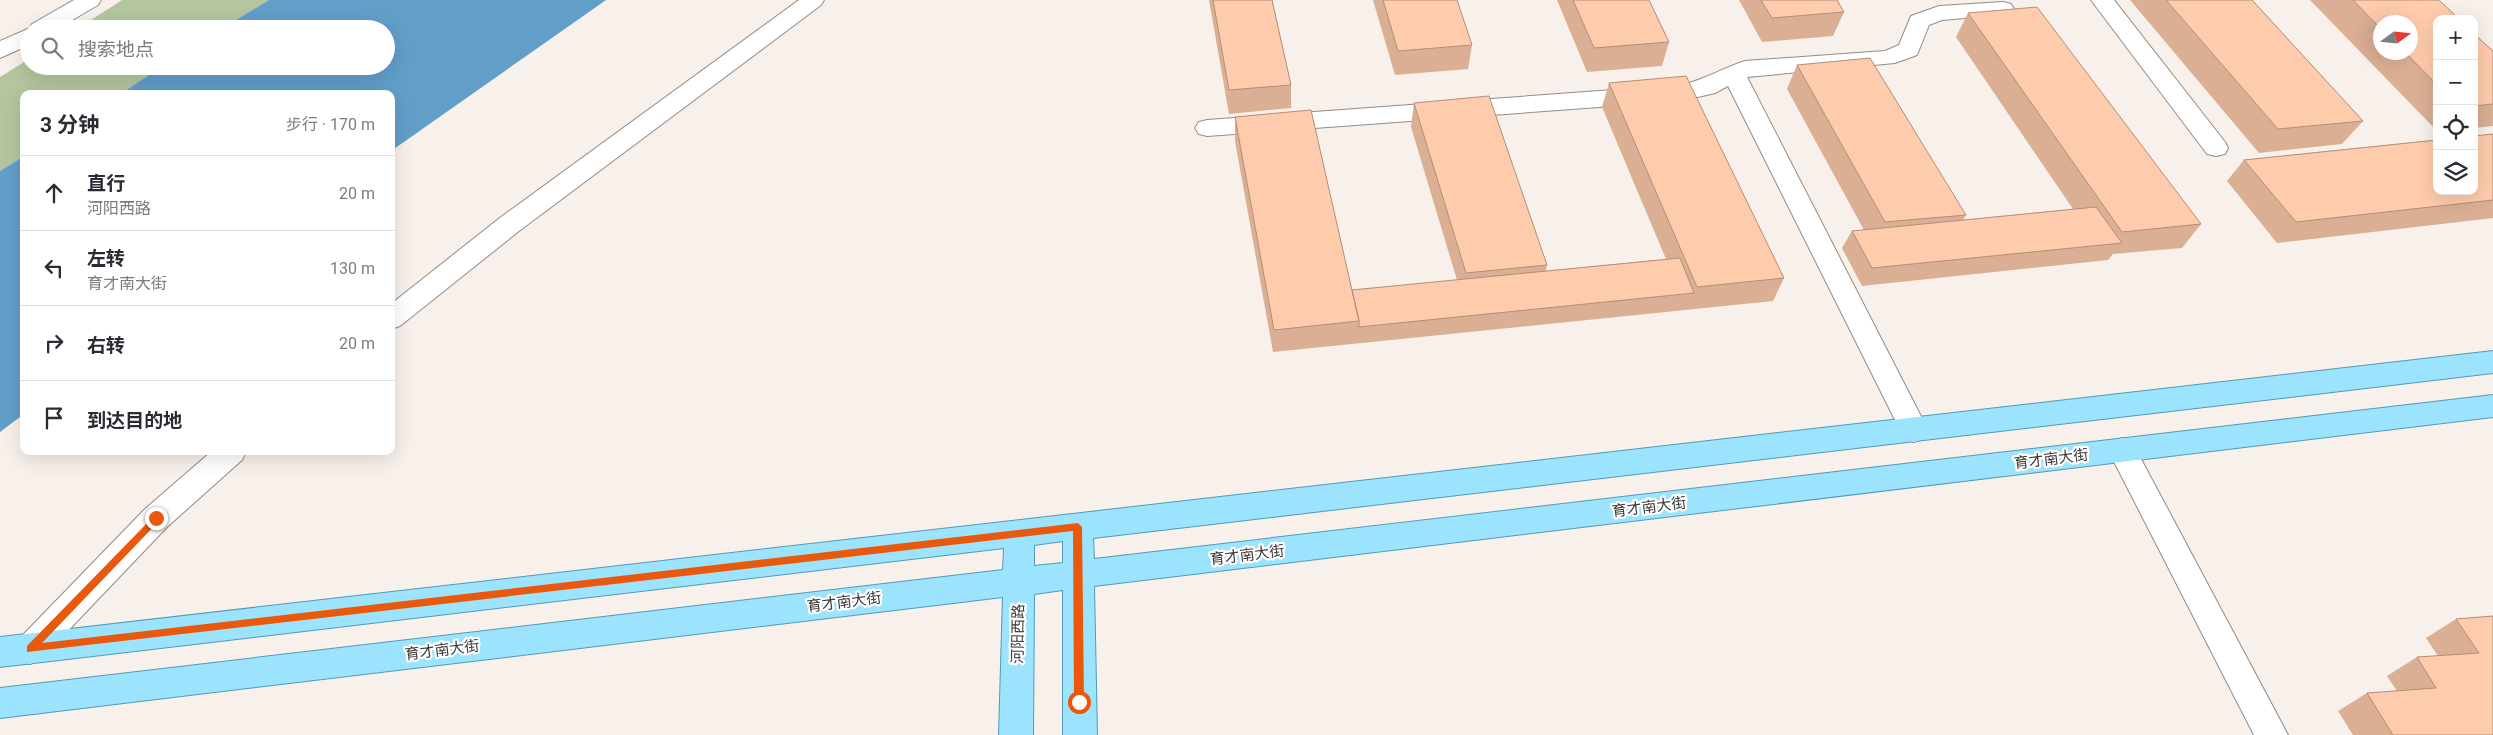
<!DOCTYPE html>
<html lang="zh">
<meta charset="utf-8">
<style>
body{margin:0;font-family:Roboto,"Noto Sans SC",sans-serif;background:#f2f2f3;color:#2b2b33}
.controls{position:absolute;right:15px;top:15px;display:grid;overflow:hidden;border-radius:10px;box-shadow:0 5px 20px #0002}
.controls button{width:45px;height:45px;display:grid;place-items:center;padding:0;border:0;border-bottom:1px solid #e1e1e2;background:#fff;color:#2b2b33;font:25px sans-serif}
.compass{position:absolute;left:2373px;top:15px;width:45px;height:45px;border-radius:50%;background:#fff;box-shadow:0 5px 20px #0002;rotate:75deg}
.stop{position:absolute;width:15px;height:15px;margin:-11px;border:4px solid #ea580c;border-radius:50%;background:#fff}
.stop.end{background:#ea580c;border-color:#fff;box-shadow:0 1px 5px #0008}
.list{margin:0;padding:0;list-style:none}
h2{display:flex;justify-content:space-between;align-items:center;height:65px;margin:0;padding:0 20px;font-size:21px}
h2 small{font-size:16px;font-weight:400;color:#7c7c81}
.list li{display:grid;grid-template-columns:32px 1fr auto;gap:15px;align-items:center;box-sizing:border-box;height:75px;padding:0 20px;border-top:1px solid #e1e1e2}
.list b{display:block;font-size:19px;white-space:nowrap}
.list p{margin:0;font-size:16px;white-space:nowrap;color:#7c7c81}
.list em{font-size:16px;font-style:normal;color:#7c7c81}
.icon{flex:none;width:28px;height:28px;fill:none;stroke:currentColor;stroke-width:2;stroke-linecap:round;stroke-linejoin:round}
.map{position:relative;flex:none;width:2493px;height:735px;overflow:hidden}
.search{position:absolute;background:#fff;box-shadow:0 5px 20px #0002;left:20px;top:20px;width:375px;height:55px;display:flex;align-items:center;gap:12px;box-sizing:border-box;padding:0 18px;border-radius:28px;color:#7c7c81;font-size:19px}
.panel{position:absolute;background:#fff;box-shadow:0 5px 20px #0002;left:20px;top:90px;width:375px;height:365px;border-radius:10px}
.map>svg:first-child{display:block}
.green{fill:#b5c69f}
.water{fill:#619fc9}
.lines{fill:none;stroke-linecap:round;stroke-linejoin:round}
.minor-casing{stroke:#938b86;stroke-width:2}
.major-casing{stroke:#509bb7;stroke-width:2}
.minor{fill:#fff;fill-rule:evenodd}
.major{fill:#9ce3fd;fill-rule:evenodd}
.wall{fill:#daaf94;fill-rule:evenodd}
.building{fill:#fecbac;stroke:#b28e78}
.route{fill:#ea580c}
.labels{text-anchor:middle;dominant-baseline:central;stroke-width:4.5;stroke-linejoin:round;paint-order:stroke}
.street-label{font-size:15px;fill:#3c3937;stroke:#fff}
</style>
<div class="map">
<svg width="2493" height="735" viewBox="0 0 2493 735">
<rect width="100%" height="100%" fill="#f8f0ea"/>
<path class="green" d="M 122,0 L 269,0 L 221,29 L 77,29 Z
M 29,59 L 29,66 L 163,66 L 120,94 L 24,94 L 24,156 L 0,171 L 0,77 Z"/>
<path class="water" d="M 269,0 L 606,0 L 391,151 L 391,94 L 120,94 L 163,66 L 386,66 L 386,29 L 221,29 Z
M 24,156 L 24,414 L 0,432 L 0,171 Z"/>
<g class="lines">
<defs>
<path id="minor" d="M 74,0 L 101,0 L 98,5 L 57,29 L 29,29 L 29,45 L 0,58 L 0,41 L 30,28 L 32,24 Z
M 799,0 L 824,0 L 821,5 L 519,231 L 400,326 L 391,329 L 391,304 L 501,217 Z
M 2091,0 L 2114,0 L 2225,142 L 2228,148 L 2225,154 L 2216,156 L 2207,154 Z
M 2003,2 L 2011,4 L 2014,9 L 2011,14 L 1942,20 L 1929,25 L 1917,55 L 1895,63 L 1747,77 L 1928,430 L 1924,438 L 1914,442 L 1904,438 L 1728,86 L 1715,93 L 1681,101 L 1207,136 L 1199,134 L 1195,128 L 1199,122 L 1207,120 L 1681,85 C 1704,80 1723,68 1745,61 L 1885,51 L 1899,45 L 1911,16 L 1939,6 Z
M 2122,438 L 2132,442 L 2288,735 L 2254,735 L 2108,450 L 2112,442 Z
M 212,451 L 246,451 L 242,460 L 167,527 L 41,659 L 30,664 L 19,659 L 14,649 L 19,639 L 145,509 Z"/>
<path id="major" d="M 2493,351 L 2493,373 L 1093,538 L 1094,559 L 2493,395 L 2493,417 L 1094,586 L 1097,735 L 1063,735 L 1063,590 L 1034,594 L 1033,735 L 999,735 L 1003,597 L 0,718 L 0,688 L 1003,570 L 1004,548 L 0,667 L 0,637 ZM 1063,541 L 1063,563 L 1034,566 L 1034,545 Z"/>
</defs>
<use href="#minor" class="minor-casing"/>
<use href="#major" class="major-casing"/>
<use href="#minor" class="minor"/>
<use href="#major" class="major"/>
</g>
<path class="wall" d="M 1209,0 L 1272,0 L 1291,85 L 1291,108 L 1229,114 Z
M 1373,0 L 1457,0 L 1472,45 L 1468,69 L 1395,75 Z
M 1557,0 L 1649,0 L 1669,42 L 1662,66 L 1587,72 Z
M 1739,0 L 1837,0 L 1844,12 L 1833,36 L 1762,42 Z
M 2130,0 L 2252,0 L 2363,121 L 2342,144 L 2259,153 Z
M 2310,0 L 2439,0 L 2437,19 L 2437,131 ZM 2380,22 L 2410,52 L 2380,52 Z
M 1968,13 L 2201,224 L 2182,248 L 2113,254 L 2108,260 L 1862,286 L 1842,248 L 1852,231 L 1864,230 L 1787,89 L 1797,65 L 1966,215 L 1963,220 L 2073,209 L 1956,37 Z
M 2474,34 L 2493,51 L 2493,126 L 2474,128 Z
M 1609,83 L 1784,278 L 1773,301 L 1273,352 L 1235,141 L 1235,117 L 1352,290 L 1457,280 L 1411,127 L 1414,103 L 1547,265 L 1546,271 L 1666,259 L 1602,107 Z
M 2493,134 L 2493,218 L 2277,243 L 2227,181 L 2244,160 Z
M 2493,616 L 2493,735 L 2353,735 L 2338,711 L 2367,693 L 2397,691 L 2387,676 L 2417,657 L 2438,656 L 2426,638 L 2456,619 Z"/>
<path class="building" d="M 1213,0 L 1272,0 L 1291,85 L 1229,90 Z
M 1383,0 L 1457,0 L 1472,45 L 1398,51 Z
M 1573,0 L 1649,0 L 1669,42 L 1594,48 Z
M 1761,0 L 1837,0 L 1844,12 L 1772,18 Z
M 2166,0 L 2252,0 L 2363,121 L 2278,129 Z
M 2353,0 L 2439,0 L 2459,19 L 2437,19 L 2437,85 L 2405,52 L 2410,52 L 2410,22 L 2380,22 L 2380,28 Z
M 2037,7 L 2201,224 L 2122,232 L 1968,13 Z
M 2474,34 L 2493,51 L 2493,104 L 2474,106 Z
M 1870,58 L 1966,215 L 1885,222 L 1797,65 Z
M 1686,76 L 1784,278 L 1697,287 L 1609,83 Z
M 1489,96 L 1547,265 L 1466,273 L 1414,103 Z
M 1311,110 L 1359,321 L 1274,330 L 1235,117 Z
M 2493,134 L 2493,200 L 2296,222 L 2244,160 L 2437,140 L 2437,191 L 2474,191 L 2474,136 Z
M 2096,207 L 2122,243 L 1872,268 L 1852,231 Z
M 1680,258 L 1694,293 L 1359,327 L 1359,321 L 1352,290 Z
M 2493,616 L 2493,735 L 2393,735 L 2367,693 L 2436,688 L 2417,657 L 2479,653 L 2456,619 Z"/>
<path class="route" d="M 156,514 L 159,516 L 159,521 L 42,643 L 1078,523 L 1082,527 L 1084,702 L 1079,706 L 1074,702 L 1073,531 L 27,652 L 27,646 Z"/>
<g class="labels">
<g class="street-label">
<text transform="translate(2051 459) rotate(-7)">育才南大街</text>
<text transform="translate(1649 507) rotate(-7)">育才南大街</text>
<text transform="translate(1247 555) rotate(-7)">育才南大街</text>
<text transform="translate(844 602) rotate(-7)">育才南大街</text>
<text transform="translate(1018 634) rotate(-89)">河阳西路</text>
<text transform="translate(442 650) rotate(-7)">育才南大街</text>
</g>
</g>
</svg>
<div class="controls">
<button>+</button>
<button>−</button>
<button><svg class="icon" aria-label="locate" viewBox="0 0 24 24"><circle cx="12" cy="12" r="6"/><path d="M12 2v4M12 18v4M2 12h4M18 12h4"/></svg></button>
<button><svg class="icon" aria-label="layers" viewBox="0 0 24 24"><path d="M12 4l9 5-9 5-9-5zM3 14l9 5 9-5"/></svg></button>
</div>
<svg class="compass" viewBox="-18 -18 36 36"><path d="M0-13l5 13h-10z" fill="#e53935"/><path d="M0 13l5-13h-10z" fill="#7c7c81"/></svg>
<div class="stop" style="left:1079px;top:702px"></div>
<div class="stop end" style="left:156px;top:518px"></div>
<div class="search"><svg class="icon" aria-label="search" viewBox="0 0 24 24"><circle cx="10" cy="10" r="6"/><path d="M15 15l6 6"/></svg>搜索地点</div>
<section class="panel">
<h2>3 分钟<small>步行 · 170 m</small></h2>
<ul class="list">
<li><svg class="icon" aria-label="ahead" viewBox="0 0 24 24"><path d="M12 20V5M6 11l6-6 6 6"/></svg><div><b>直行</b><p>河阳西路</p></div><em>20 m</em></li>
<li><svg class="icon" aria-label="left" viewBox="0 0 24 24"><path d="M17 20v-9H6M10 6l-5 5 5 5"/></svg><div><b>左转</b><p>育才南大街</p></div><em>130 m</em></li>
<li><svg class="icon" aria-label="right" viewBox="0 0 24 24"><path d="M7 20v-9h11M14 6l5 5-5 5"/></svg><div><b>右转</b></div><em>20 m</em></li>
<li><svg class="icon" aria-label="arrive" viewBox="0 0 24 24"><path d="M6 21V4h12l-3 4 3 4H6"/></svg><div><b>到达目的地</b></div></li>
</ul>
</section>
</div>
